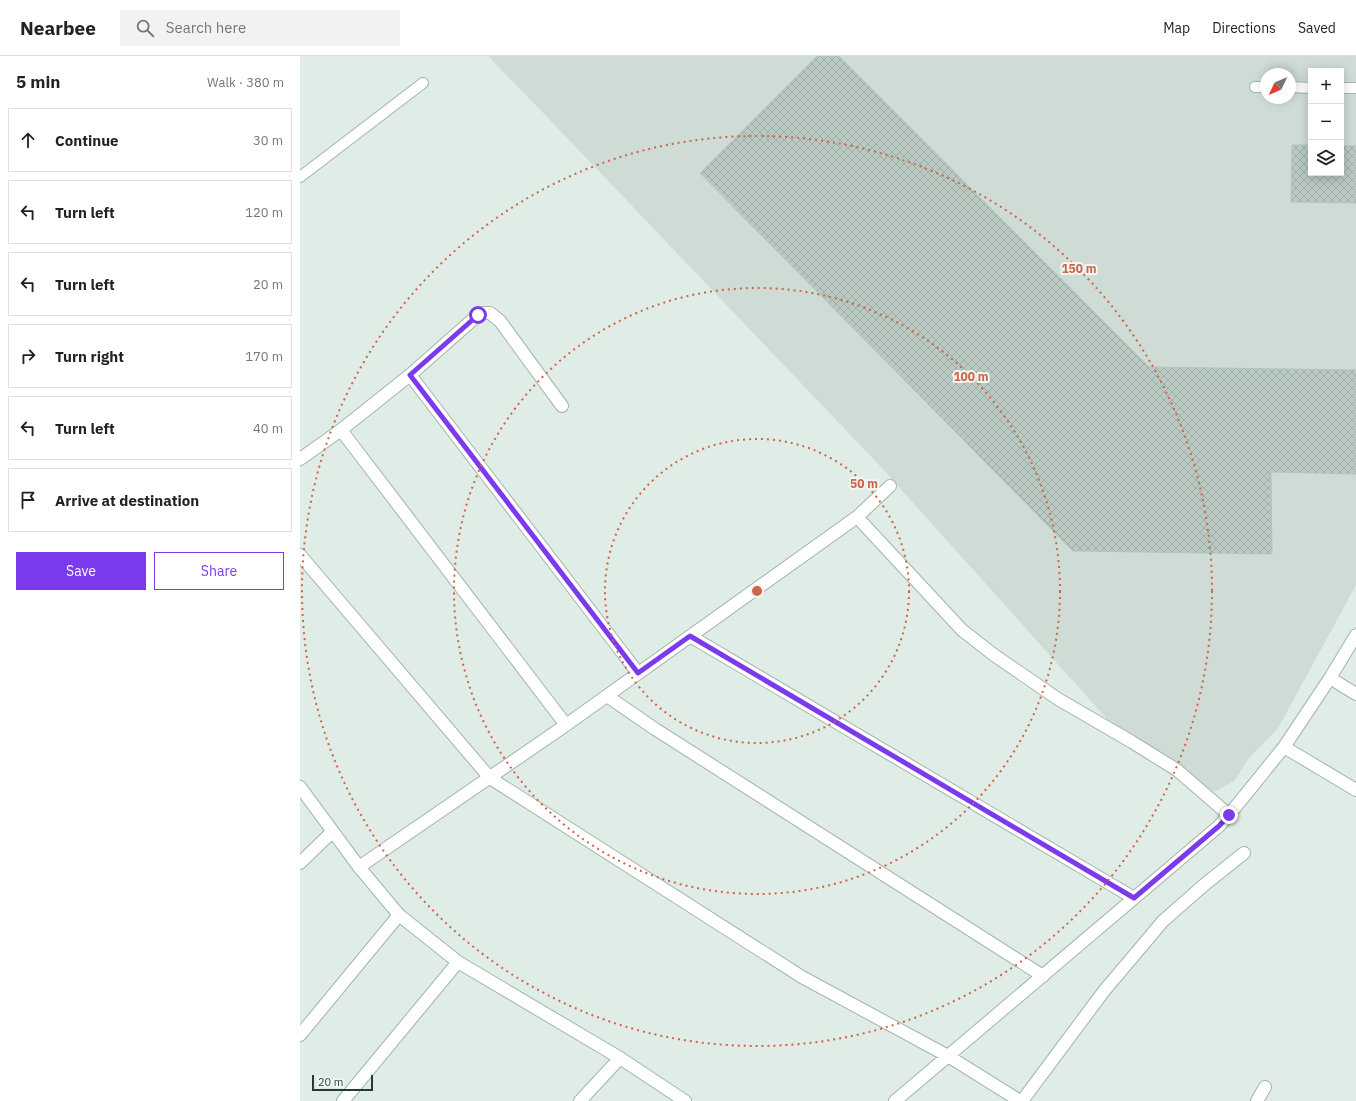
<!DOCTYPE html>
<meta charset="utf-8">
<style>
body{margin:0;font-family:"IBM Plex Sans",sans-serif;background:#f2f2f2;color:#222}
.controls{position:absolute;right:12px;top:12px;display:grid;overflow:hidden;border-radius:0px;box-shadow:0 2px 10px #0003}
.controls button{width:36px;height:36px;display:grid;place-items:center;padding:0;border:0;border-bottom:1px solid #e0e0e0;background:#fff;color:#222;font:20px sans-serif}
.compass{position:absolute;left:960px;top:12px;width:36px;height:36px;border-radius:50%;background:#fff;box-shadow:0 2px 10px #0003;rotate:226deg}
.scale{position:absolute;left:12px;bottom:10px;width:61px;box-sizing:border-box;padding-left:4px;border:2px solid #1f3d33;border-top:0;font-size:11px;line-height:14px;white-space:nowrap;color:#1f3d33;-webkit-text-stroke:3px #f0f8f4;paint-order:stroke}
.stop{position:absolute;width:12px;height:12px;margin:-9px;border:3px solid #7c3aed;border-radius:50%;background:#fff}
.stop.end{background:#7c3aed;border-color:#fff;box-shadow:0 1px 4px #0008}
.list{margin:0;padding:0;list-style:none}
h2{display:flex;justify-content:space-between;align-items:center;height:52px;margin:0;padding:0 16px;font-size:17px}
h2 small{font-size:13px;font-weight:400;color:#767676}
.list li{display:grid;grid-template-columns:26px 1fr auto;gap:12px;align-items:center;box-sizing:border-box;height:64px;margin:0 8px 8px;padding:0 8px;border:1px solid #e0e0e0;border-radius:0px}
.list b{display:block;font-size:15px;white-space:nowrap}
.list em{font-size:13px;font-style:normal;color:#767676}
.actions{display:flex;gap:8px;padding:12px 16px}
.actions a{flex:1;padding:9px 0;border:1px solid #7c3aed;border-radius:0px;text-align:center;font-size:14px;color:#7c3aed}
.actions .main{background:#7c3aed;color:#fff}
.icon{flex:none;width:22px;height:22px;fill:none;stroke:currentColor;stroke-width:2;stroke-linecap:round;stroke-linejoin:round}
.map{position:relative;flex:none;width:1056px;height:1045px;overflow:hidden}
header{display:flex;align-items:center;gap:24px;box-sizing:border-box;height:56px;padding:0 20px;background:#fff;border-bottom:1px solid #e0e0e0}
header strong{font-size:19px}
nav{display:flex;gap:22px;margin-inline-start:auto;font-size:14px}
.search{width:280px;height:36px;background:#f2f2f2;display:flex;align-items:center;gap:10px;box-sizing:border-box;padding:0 14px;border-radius:0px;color:#767676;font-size:15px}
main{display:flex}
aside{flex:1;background:#fff}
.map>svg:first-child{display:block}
.built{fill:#cedcd5;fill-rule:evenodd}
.building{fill:url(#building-cross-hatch);stroke:#b2c6bc}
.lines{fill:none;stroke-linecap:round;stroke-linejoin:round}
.lane-casing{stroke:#a2b4ad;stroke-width:12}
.street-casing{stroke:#a2b4ad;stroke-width:14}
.secondary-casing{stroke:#9db9ad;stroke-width:14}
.lane{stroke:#fff;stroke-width:10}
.street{stroke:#fff;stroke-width:12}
.secondary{stroke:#fff;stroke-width:12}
.route{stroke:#7c3aed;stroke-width:5}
.ring{fill:none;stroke:#d06349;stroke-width:2;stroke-dasharray:2 4}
.centre{fill:#d06349;stroke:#f0f8f4;stroke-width:2}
.ring-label{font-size:12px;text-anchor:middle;font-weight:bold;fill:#d06349;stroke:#f0f8f4;stroke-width:4;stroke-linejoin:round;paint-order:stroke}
</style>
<header>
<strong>Nearbee</strong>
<div class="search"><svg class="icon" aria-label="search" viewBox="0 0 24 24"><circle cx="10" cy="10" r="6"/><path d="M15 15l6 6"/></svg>Search here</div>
<nav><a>Map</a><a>Directions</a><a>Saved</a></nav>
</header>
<main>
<aside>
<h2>5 min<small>Walk · 380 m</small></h2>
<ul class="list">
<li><svg class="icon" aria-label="ahead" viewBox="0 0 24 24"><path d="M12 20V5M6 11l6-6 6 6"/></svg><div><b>Continue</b></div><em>30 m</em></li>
<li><svg class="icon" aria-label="left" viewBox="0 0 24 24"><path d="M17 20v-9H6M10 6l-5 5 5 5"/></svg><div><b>Turn left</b></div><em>120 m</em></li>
<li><svg class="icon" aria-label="left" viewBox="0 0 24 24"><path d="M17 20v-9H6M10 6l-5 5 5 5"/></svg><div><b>Turn left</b></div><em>20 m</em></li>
<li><svg class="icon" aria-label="right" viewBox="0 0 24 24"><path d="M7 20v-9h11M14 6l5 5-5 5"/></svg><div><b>Turn right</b></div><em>170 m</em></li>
<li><svg class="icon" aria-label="left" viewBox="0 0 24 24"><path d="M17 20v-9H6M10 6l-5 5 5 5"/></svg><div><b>Turn left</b></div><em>40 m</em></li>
<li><svg class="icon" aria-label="arrive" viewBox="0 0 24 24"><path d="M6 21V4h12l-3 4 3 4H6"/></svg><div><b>Arrive at destination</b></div></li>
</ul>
<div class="actions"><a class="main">Save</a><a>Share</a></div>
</aside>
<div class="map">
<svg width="1056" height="1045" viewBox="0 0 1056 1045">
<defs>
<pattern id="building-cross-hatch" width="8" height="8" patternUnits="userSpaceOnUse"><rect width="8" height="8" fill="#b8cac1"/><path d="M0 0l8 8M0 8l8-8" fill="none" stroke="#9eaea6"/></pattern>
</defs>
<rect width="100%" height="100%" fill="#e0ece6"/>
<path class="built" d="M 188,0 L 1056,0 L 1056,529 L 978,672 L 949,702 L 934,725 L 914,736 L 808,664 L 581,411 L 250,64 ZM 1011,15 L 1041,15 L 1041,117 L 1011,117 ZM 966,18 L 990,18 L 990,42 L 966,42 Z"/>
<path class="building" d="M 517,0 L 539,0 L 849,311 L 1056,314 L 1056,418 L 971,416 L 972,498 L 773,495 L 400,117 Z
M 992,89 L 1011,89 L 1011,117 L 1041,117 L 1041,90 L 1056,90 L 1056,147 L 991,146 Z"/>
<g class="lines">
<defs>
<path id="lane" d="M 955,31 L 966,31
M 990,31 L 1011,32
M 1041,32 L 1056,32
M 0,121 L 123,27"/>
<path id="street" d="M 110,319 L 338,617
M 41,374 L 266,669
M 0,403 L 41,374 L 110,319 L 178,259 L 184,257 L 190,257 L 200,265 L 262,350
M 557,461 L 662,574 L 694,599 L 758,643 L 832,686 L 877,714 L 929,759
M 0,499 L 190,722 L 502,921 L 648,1000 L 720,1045
M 1056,579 L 1030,622 L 984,691 L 1056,734
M 390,580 L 834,842
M 1030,622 L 1056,638
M 307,640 L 355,673 L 743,920
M 0,807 L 32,776
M 59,811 L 266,669 L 557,461 L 590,430
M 0,979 L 99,859
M 43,1045 L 158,906
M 280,1045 L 320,1002
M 595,1045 L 919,770 L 929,759 L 984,691
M 722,1045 L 804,935 L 863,865 L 904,829 L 944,797
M 957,1045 L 965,1031"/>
<path id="secondary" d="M 0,731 L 59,811 L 99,859 L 158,906 L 320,1002 L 385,1045"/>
</defs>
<use href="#lane" class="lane-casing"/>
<use href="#street" class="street-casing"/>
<use href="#secondary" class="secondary-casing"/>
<use href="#lane" class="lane"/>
<use href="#street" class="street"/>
<use href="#secondary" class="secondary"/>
</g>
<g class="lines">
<path class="route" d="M 178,259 L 110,319 L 338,617 L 390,580 L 834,842 L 919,770 L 929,759"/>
</g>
<g class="ring">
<circle cx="457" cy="535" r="152"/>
<circle cx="457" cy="535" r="303"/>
<circle cx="457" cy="535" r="455"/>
</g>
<circle cx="457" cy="535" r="6" class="centre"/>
<g class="ring-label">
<text x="779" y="217">150 m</text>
<text x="671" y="325">100 m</text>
<text x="564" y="432">50 m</text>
</g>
</svg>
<div class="controls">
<button>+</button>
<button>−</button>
<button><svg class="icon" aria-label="layers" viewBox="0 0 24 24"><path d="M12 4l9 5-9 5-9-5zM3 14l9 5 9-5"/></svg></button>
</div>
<svg class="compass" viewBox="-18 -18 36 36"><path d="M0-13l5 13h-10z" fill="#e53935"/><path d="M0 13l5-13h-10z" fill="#767676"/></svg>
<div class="scale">20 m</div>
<div class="stop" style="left:178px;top:259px"></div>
<div class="stop end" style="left:929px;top:759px"></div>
</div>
</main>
